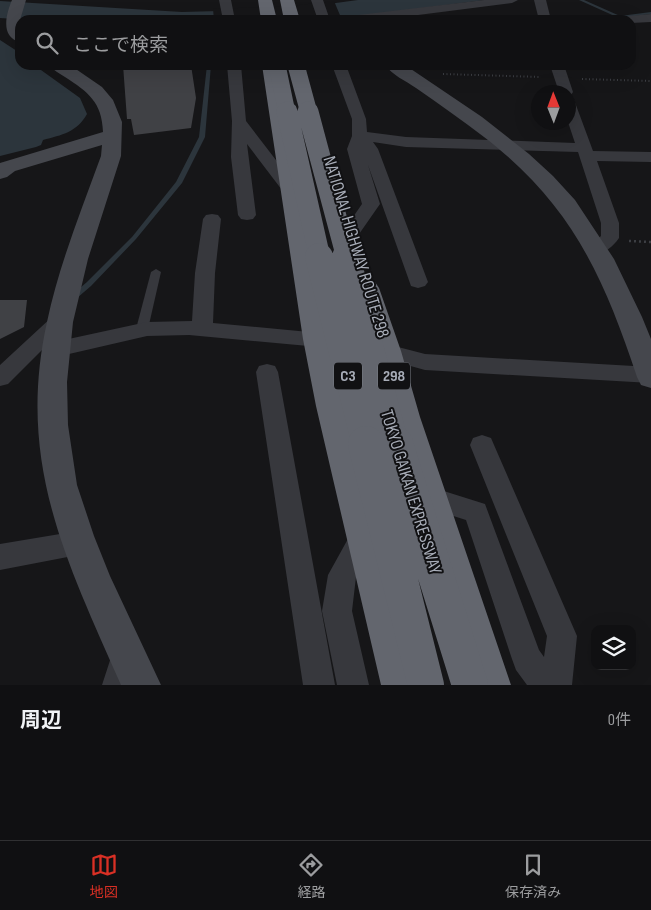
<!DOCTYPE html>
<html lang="ja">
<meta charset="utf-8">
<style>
body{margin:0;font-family:"Sofia Sans Condensed","Noto Sans JP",sans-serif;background:#19191b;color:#f1f3f6}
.controls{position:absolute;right:15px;bottom:15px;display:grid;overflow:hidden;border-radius:10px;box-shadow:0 5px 20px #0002}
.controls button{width:45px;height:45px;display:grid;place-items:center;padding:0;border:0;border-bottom:1px solid #303032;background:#101012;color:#f1f3f6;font:25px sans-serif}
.compass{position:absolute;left:531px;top:85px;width:45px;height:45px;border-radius:50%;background:#101012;box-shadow:0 5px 20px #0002;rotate:359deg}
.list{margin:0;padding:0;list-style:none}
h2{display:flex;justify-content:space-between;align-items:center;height:65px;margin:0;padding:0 20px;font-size:21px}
h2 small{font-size:16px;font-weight:400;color:#9c9d9f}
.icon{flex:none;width:28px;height:28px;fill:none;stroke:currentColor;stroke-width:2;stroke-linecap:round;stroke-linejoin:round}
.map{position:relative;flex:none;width:651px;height:685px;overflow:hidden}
.search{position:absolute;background:#101012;box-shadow:0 5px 20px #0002;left:15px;right:15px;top:15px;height:55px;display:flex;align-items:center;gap:12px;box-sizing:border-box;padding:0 18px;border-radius:15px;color:#9c9d9f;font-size:19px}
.sheet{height:155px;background:#101012}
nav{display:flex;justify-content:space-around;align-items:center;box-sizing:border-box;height:70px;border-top:1px solid #303032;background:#101012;font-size:14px;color:#9c9d9f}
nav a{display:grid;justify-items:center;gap:2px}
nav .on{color:#d93025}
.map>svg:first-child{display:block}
.water{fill:#2c353c}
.pier{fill:#161618}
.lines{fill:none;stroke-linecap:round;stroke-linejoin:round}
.stream{fill:#2c353c;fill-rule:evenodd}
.building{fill:#404145}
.path-far1{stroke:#3d3f44;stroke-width:2;stroke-dasharray:1 2.5;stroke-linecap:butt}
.path{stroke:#3d3f44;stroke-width:2.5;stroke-dasharray:2 3;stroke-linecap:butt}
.lane{fill:#37383d;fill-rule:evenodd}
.street{fill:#37383d;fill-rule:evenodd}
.secondary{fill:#45474d;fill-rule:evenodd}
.highway{fill:#63666e;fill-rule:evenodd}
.highway-bridge-far3{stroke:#63666e;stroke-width:17}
.highway-bridge-far2{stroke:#63666e;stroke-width:21}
.highway-bridge-far1{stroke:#63666e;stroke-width:28}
.highway-bridge{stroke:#63666e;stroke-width:36}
.labels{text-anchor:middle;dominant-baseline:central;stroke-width:4;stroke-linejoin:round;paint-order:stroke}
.shield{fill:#111113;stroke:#7b7e86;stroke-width:1}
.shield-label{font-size:16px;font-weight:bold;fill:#a8adb8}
.street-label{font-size:18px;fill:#a8adb8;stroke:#111113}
</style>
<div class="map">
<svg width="651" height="685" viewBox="0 0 651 685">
<rect width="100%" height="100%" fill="#161618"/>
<path class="water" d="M 358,0 L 485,0 L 329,20 L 29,20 L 0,18 L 0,1 L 182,12 L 291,9 Z
M 0,40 L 20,53 L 20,65 L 34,65 L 80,98 L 87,114 C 77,132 62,135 43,140 L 41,145 L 36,147 L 0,156 Z"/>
<path class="pier" d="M 334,1 L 342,20 L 214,20 L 213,9 L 291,6 Z"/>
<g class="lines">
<path class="stream" d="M 579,0 L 584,0 L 620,16 L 651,12 L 651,14 L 619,18 Z
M 207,65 L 211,65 L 205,137 L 182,183 L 136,239 L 91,286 L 77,298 L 73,298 L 71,296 L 73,294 L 87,282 L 132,237 L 176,182 L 199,137 Z"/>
</g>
<path class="building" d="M 123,65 L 191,65 L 196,98 L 191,128 L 134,135 L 131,119 L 127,119 Z
M 0,300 L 27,300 L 24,327 L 0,339 Z"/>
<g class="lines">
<path class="path-far1" d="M 443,74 L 541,77
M 582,79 L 651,81"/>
<path class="path" d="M 629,241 L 651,242"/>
<path class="lane" d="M 156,269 L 161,272 L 148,329 L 142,333 L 136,329 L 151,272 Z"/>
<path class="street" d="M 219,0 L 231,0 L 235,20 L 223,20 Z
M 311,0 L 323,0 L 330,20 L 318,20 Z
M 484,0 L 518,0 L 512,3 L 379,20 L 344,20 L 350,16 Z
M 534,0 L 546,0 L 551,20 L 539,20 Z
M 651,14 L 651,22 L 631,23 L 631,20 L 623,20 L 629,16 Z
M 227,65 L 241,65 L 246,121 L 299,190 L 297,194 L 285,194 L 247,144 L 256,215 L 253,219 L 247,220 L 241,219 L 238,215 L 231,157 L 232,121 Z
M 332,65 L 346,65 L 366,119 L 367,132 L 406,137 L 575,143 L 568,122 L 568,96 L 573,97 L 593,151 L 651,152 L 651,162 L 597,161 L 619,223 L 619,238 C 612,248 602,256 589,253 L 587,249 L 601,236 L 601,223 L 578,152 L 406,147 L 373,142 L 378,149 L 428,282 L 425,286 L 418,288 L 411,286 L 368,165 L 380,204 L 357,237 L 351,238 L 345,237 L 342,233 L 362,204 L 347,149 L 352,136 L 352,119 Z
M 550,65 L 564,65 L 573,92 L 571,95 L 568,96 L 568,92 L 559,92 Z
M 212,214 L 218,215 L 221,219 L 215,273 L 213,323 L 330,334 L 337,336 L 341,341 L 337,346 L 330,348 L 189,335 L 147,336 L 56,357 L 48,354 L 45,349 L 47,345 L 8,384 L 0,386 L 0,365 L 53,316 L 60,314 L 67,316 L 70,321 L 50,343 L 147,322 L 192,321 L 195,273 L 203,219 L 206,215 Z
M 375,341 L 425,354 L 651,367 L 651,383 L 425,370 L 367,354 L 364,349 L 367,344 Z
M 267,364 L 275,366 L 278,372 L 335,685 L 303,685 L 256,372 L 259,366 Z
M 482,435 L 491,438 L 494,445 L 577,636 L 572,685 L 527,685 L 516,670 L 512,659 L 466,520 L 422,506 L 418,498 L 422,490 L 431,487 L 485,504 L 539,650 L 544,657 L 547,636 L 470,445 L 473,438 Z
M 363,524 L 372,528 L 376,536 L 356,577 L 352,611 L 369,685 L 337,685 L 322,611 L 328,575 L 354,528 Z
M 78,531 L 88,534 L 92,543 L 88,552 L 78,555 L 0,570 L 0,544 Z
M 127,638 L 138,642 L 142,653 L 134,685 L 102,685 L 116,642 Z"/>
<path class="secondary" d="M 12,0 L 26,0 L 20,20 L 20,42 C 0,37 6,14 12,0 Z
M 49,65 L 70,65 L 102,87 L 113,100 L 122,122 L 121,156 L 88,259 L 73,322 L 67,382 L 68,425 L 77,485 L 94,536 L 110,576 L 161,685 L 121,685 C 66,560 16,462 47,322 C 59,265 81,211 101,156 L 102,145 L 15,171 L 7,177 L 0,179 L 0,163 L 103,132 C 102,102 88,92 65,77 C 59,73 53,70 49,65 Z
M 385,65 L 405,65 L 482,117 L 529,154 L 553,176 L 575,200 L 614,259 L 642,317 L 651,339 L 651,388 L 641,385 L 637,377 C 603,275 571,204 484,137 C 462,120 439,104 416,88 C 406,81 392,75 385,65 Z"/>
<path class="highway" d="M 258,0 L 272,0 L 277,20 L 261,20 Z
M 280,0 L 294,0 L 300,20 L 284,20 Z
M 262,65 L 279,66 L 331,339 L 346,406 L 421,685 L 381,685 L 316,406 L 303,339 Z
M 366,280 L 375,282 L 379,288 L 401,351 L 420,417 L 511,685 L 471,685 L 390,417 L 373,351 L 353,288 L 357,282 Z"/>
<path class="highway-bridge-far3" d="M 277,65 L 287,113
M 296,65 L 309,113"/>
<path class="highway-bridge-far2" d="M 287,112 L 320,258
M 308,112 L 347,258"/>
<path class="highway-bridge-far1" d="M 319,257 L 366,445
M 346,257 L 395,445"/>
<path class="highway-bridge" d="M 366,444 L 426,685
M 395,444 L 470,685"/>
</g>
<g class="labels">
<g class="shield">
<rect x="334" y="362.5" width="28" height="27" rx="4"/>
<rect x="378" y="362.5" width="32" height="27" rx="4"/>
</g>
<g class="shield-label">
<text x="348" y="376">C3</text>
<text x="394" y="376">298</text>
</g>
<g class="street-label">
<text transform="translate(356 247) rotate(73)">NATIONAL HIGHWAY ROUTE 298</text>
<text transform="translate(411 492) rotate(73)">TOKYO GAIKAN EXPRESSWAY</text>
</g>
</g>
</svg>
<div class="controls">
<button><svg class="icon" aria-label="layers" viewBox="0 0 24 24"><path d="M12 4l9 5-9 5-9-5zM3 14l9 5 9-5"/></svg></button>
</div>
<svg class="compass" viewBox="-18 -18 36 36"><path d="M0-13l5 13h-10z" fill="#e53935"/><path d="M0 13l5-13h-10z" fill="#9c9d9f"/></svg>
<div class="search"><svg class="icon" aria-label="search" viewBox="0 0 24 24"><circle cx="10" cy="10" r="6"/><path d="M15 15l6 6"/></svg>ここで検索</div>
</div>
<section class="sheet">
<h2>周辺<small>0件</small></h2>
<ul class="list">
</ul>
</section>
<nav>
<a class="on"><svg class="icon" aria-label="map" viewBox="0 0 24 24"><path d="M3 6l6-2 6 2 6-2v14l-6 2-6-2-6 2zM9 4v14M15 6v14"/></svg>地図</a>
<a><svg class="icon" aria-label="directions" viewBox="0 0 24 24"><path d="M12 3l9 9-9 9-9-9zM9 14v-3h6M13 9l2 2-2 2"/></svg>経路</a>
<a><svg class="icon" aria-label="saved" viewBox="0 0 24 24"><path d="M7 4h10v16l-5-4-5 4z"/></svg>保存済み</a>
</nav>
